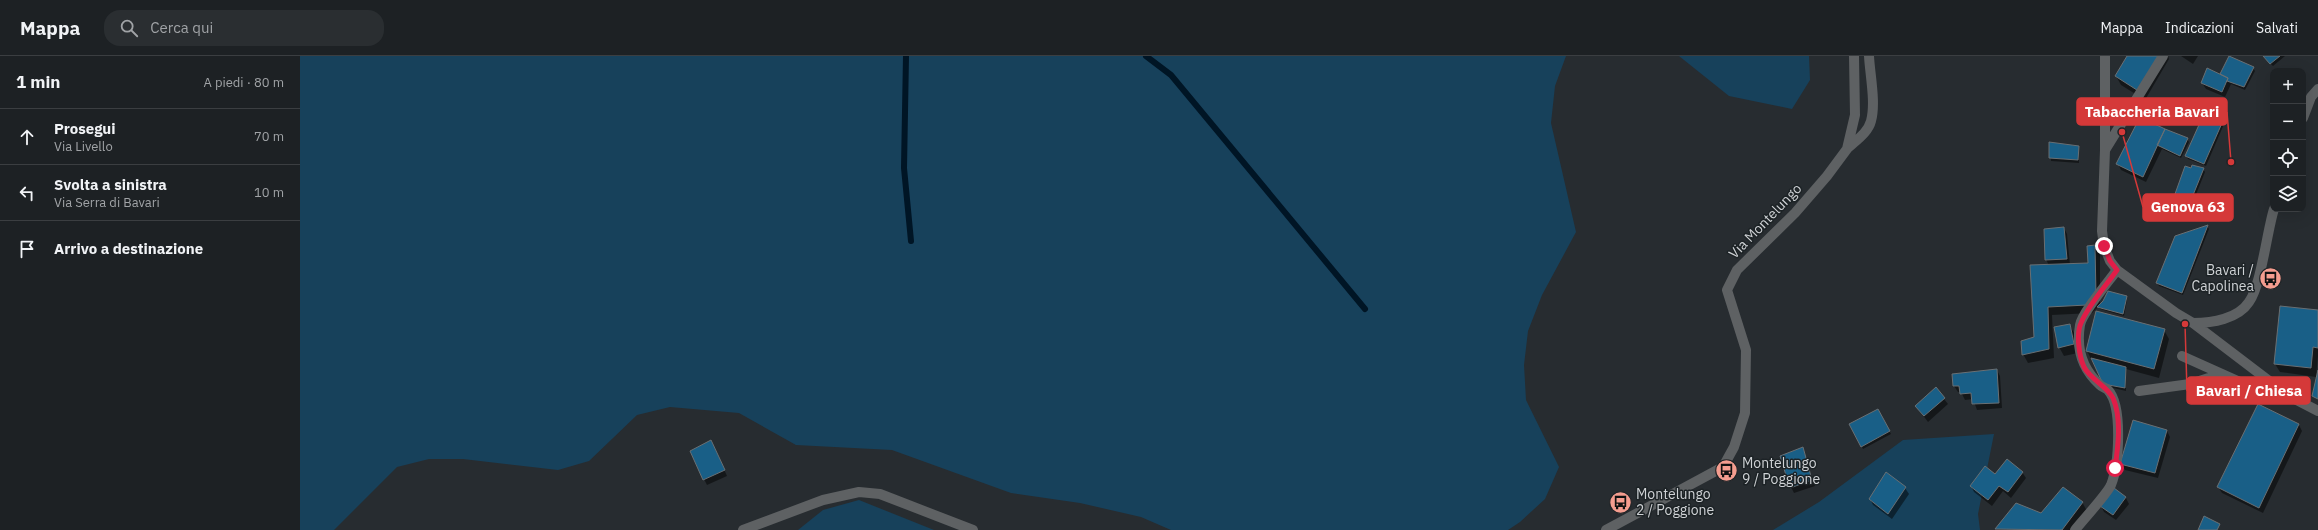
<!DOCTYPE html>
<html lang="it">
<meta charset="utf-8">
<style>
body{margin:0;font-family:"IBM Plex Sans",sans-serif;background:#2a2e31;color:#f1f3f6}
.controls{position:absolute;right:12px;top:12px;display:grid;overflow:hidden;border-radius:8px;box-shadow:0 4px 16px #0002}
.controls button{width:36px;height:36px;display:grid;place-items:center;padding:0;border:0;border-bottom:1px solid #3b3e41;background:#1d2124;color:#f1f3f6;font:20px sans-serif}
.stop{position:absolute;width:12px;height:12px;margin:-9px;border:3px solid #e11d48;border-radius:50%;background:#fff}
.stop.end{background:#e11d48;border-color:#fff;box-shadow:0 1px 4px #0008}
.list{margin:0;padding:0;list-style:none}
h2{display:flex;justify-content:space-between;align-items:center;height:52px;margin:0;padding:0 16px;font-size:17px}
h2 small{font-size:13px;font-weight:400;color:#a0a3a6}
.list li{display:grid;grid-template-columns:26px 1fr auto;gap:12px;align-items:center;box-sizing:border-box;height:56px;padding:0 16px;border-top:1px solid #3b3e41}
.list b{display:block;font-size:15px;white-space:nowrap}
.list p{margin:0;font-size:13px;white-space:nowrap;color:#a0a3a6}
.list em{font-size:13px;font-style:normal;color:#a0a3a6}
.icon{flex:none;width:22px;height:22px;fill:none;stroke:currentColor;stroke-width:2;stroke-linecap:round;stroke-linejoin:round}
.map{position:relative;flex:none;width:2018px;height:474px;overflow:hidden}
header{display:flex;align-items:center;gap:24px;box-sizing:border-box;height:56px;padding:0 20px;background:#1d2124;border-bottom:1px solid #3b3e41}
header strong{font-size:19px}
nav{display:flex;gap:22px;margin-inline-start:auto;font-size:14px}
.search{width:280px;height:36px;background:#2a2e31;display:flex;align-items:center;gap:10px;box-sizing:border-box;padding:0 14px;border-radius:16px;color:#a0a3a6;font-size:15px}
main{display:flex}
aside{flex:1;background:#1d2124}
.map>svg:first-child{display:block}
.green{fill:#17415b}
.shadow{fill:#0007}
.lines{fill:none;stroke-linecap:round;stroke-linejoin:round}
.stream{stroke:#001525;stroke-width:6}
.building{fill:#195f87;stroke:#696f73}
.minor{stroke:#5e6163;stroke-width:10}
.route{stroke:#e11d48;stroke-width:5}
.labels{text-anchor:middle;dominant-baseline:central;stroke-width:3;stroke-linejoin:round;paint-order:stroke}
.street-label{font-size:14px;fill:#cfd2d5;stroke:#1d2326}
.poi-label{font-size:14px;fill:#cfd2d5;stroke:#1d2326;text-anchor:start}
.leader{fill:none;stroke:#d53939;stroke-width:1.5}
.callout-dot{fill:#d53939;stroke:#1d2326;stroke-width:1.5}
.callout{fill:#d53939;stroke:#d53939;stroke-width:1.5}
.callout-label{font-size:15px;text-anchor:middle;font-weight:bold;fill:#fff}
</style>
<header>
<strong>Mappa</strong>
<div class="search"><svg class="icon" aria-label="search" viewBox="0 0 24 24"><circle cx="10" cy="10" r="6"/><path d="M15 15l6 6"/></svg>Cerca qui</div>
<nav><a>Mappa</a><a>Indicazioni</a><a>Salvati</a></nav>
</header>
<main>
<aside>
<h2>1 min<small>A piedi · 80 m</small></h2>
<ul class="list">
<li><svg class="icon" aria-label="ahead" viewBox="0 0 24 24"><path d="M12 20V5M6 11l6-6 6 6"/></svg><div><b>Prosegui</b><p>Via Livello</p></div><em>70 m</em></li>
<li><svg class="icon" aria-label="left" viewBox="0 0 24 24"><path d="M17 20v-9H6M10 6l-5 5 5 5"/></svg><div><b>Svolta a sinistra</b><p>Via Serra di Bavari</p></div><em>10 m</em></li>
<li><svg class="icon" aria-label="arrive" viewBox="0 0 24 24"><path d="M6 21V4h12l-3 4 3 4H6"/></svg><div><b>Arrivo a destinazione</b></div></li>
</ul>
</aside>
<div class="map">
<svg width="2018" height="474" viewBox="0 0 2018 474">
<rect width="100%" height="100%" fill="#272c30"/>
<path class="green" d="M 0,0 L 1266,0 L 1255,30 L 1251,67 L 1276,176 L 1242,239 L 1228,275 L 1224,309 L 1226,344 L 1259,411 L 1245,443 L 1220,466 L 1208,474 L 871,474 L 841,461 L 780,447 L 711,437 L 592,394 L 496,389 L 439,357 L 370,351 L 337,359 L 289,405 L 258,414 L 163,403 L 129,403 L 97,411 L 34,474 L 0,474 Z
M 1379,0 L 1509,0 L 1510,24 L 1492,53 L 1429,40 Z
M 1694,378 L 1678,458 L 1680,474 L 1473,474 L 1519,446 L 1603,384 Z
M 559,444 L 634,474 L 498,474 L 523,454 Z"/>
<path class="shadow" d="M 1828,0 L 1868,0 L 1869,3 L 1845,44 L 1821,29 L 1816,20 Z
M 1881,0 L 1898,0 L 1893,8 Z
M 1963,0 L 1985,0 L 1973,10 Z
M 1930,1 L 1953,12 L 1955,15 L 1945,34 L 1931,28 L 1925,41 L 1906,33 L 1902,27 L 1922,20 L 1921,18 Z
M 1925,58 L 1927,61 L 1906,110 L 1888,103 L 1886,100 Z
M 1864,74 L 1887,83 L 1889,86 L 1881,102 L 1862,93 L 1846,126 L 1821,114 L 1818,108 Z
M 1750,87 L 1778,90 L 1779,107 L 1751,105 Z
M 1892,113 L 1903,113 L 1905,116 L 1893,146 L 1877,140 L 1876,138 Z
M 1907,170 L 1909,173 L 1883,239 L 1859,230 L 1857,227 Z
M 1764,172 L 1767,178 L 1770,209 L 1789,208 L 1795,190 L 1800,199 L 1800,249 L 1826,241 L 1827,244 L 1824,260 L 1800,253 L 1798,251 L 1792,257 L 1752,259 L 1754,302 L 1728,307 L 1723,298 L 1735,282 L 1749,210 L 1746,203 Z
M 2018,255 L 2018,300 L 2016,321 L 1980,316 L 1975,308 Z
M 1769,269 L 1775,278 L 1778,297 L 1764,300 L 1759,291 Z
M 1864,274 L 1869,283 L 1859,322 L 1826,313 L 1826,335 L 1805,330 L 1787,295 Z
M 1697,314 L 1700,320 L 1702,352 L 1677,354 L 1673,343 L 1665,344 L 1661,336 L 1658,336 L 1654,330 L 1653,319 Z
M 1636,333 L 1648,348 L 1628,366 L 1616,350 Z
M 1958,349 L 1999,369 L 2002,375 L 1963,457 L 1922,437 L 1918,431 Z
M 1578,354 L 1591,378 L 1563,393 L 1550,368 Z
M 1833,366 L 1867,375 L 1870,381 L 1858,422 L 1825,414 L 1821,408 Z
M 414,391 L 427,420 L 407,429 L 404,423 Z
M 1502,393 L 1515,430 L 1494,437 L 1491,431 Z
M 1722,416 L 1726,422 L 1711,442 L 1703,435 L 1692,450 L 1674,436 L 1671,430 L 1695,419 Z
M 1605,432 L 1609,438 L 1592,463 L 1573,449 L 1570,443 Z
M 1826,442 L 1829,448 L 1816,464 L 1804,456 L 1801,450 Z
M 1782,446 L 1787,455 L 1773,474 L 1696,473 Z"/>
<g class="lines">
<path class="stream" d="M 606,0 L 604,112 L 611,185
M 846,0 L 871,19 L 1065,253"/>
</g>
<path class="building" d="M 1827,0 L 1861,0 L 1840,36 L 1815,20 Z
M 1929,0 L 1954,11 L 1944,31 L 1927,25 L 1928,22 L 1920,18 Z
M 1963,0 L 1980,0 L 1970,8 Z
M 1907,12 L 1928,22 L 1922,36 L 1901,27 Z
M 1907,51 L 1926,58 L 1904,108 L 1885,100 Z
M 1840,61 L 1865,73 L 1843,121 L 1816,108 Z
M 1865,73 L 1888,82 L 1880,100 L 1857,89 Z
M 1749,86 L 1779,90 L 1778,104 L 1749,102 Z
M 1892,109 L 1904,112 L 1891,144 L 1875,138 L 1885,110 L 1891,112 Z
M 1908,169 L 1882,237 L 1856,227 L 1875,180 Z
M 1764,171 L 1767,203 L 1745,204 L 1744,173 Z
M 1795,189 L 1796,240 L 1787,249 L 1748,251 L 1749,293 L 1722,299 L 1721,285 L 1734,281 L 1730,209 L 1788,207 L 1787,190 Z
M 1808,235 L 1827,240 L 1823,258 L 1797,251 L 1803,245 Z
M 1980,250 L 2018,254 L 2018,292 L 2013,291 L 2011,312 L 1974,308 Z
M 1796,255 L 1865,273 L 1854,313 L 1786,295 Z
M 1770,268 L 1774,288 L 1758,292 L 1754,271 Z
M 1791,302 L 1826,311 L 1825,332 L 1803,328 Z
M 1697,313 L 1699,347 L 1672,348 L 1671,337 L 1660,338 L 1659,330 L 1653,330 L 1652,318 Z
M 2018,314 L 2018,343 L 2012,340 Z
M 1636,331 L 1645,342 L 1624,360 L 1615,350 Z
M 1958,348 L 1999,368 L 1959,452 L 1917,431 Z
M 1578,353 L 1590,375 L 1561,391 L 1549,368 Z
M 1833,364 L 1867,374 L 1855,417 L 1820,408 Z
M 411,384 L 425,414 L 403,424 L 390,395 Z
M 1503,391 L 1512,424 L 1490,432 L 1480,400 Z
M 1707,403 L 1723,416 L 1708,436 L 1699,430 L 1688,444 L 1670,430 L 1685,410 L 1695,418 Z
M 1586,416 L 1606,431 L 1588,458 L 1569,443 Z
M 1763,431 L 1783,446 L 1762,474 L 1695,473 L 1716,447 L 1741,457 Z
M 1814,432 L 1826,441 L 1813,459 L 1800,450 Z
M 1904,460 L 1920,468 L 1917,474 L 1898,474 Z"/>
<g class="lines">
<path class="minor" d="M 1805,0 L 1805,94 L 1802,175 L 1804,190 L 1810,205 L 1817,214 L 1876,257 L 1893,267 L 1989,340 L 2018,355
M 2003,62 L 2011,41 L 2018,33
M 1547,93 C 1555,85 1568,77 1571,65 C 1576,47 1570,19 1569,0
M 1805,94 L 1863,0
M 1893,267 C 1912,267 1938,263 1949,246 C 1961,230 1967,175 1974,153
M 1882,300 L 1940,326 L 1976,331
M 1839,335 L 1890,328 L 1921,318
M 443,474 L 523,444 L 559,436 L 580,438 L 673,474
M 1306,474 L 1423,411 L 1434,391 L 1445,357 L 1446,294 L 1427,234 L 1437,214 L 1495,157 L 1527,120 L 1547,93 L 1555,59 L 1554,0
M 1775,474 C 1783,464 1807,438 1811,429 C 1819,409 1823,350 1808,334 C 1806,332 1802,331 1800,329 C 1782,313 1776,293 1780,269 C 1782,257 1809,225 1817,214"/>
</g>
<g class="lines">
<path class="route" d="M 1804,190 L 1810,205 L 1817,214 C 1806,230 1789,248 1781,267 C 1776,278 1779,300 1784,311 C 1791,324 1807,330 1813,342 C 1822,363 1818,391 1815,412"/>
</g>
<defs>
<symbol id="bus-disc" viewBox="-11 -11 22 22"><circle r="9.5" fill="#f59d8f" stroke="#1d2326"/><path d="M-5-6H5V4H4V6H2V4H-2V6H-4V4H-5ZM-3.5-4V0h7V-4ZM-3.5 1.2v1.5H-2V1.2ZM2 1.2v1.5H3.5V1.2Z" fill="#111"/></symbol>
</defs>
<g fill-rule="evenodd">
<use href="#bus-disc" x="1958" y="210" width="25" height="25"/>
<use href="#bus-disc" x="1414" y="402" width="25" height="25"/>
<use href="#bus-disc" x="1308" y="434" width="25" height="25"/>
</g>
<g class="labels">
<g class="street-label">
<text transform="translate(1465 165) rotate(-46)">Via Montelungo</text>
</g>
<g class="poi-label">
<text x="1954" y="214" text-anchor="end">Bavari /<tspan x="1954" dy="16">Capolinea</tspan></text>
<text x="1442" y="407">Montelungo<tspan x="1442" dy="16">9 / Poggione</tspan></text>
<text x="1336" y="438">Montelungo<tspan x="1336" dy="16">2 / Poggione</tspan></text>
</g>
</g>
<path class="leader" d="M1931 106L1927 56M1822 76L1843 151M1885 268L1887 335"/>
<g class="callout-dot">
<circle cx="1931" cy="106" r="4"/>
<circle cx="1822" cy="76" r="4"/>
<circle cx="1885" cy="268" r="4"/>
</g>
<g class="callout">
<rect x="1777" y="42" width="150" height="27" rx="4"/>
<rect x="1843" y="138" width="90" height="27" rx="4"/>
<rect x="1887" y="321" width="123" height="27" rx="4"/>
</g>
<g class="callout-label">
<text x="1852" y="61">Tabaccheria Bavari</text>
<text x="1888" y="156">Genova 63</text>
<text x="1949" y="340">Bavari / Chiesa</text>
</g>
</svg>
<div class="controls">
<button>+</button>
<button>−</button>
<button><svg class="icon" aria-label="locate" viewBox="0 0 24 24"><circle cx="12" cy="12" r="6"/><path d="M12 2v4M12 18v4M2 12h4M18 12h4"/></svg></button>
<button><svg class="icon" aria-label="layers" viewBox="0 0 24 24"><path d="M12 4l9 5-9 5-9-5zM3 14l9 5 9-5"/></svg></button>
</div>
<div class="stop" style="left:1815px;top:412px"></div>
<div class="stop end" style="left:1804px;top:190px"></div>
</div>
</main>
